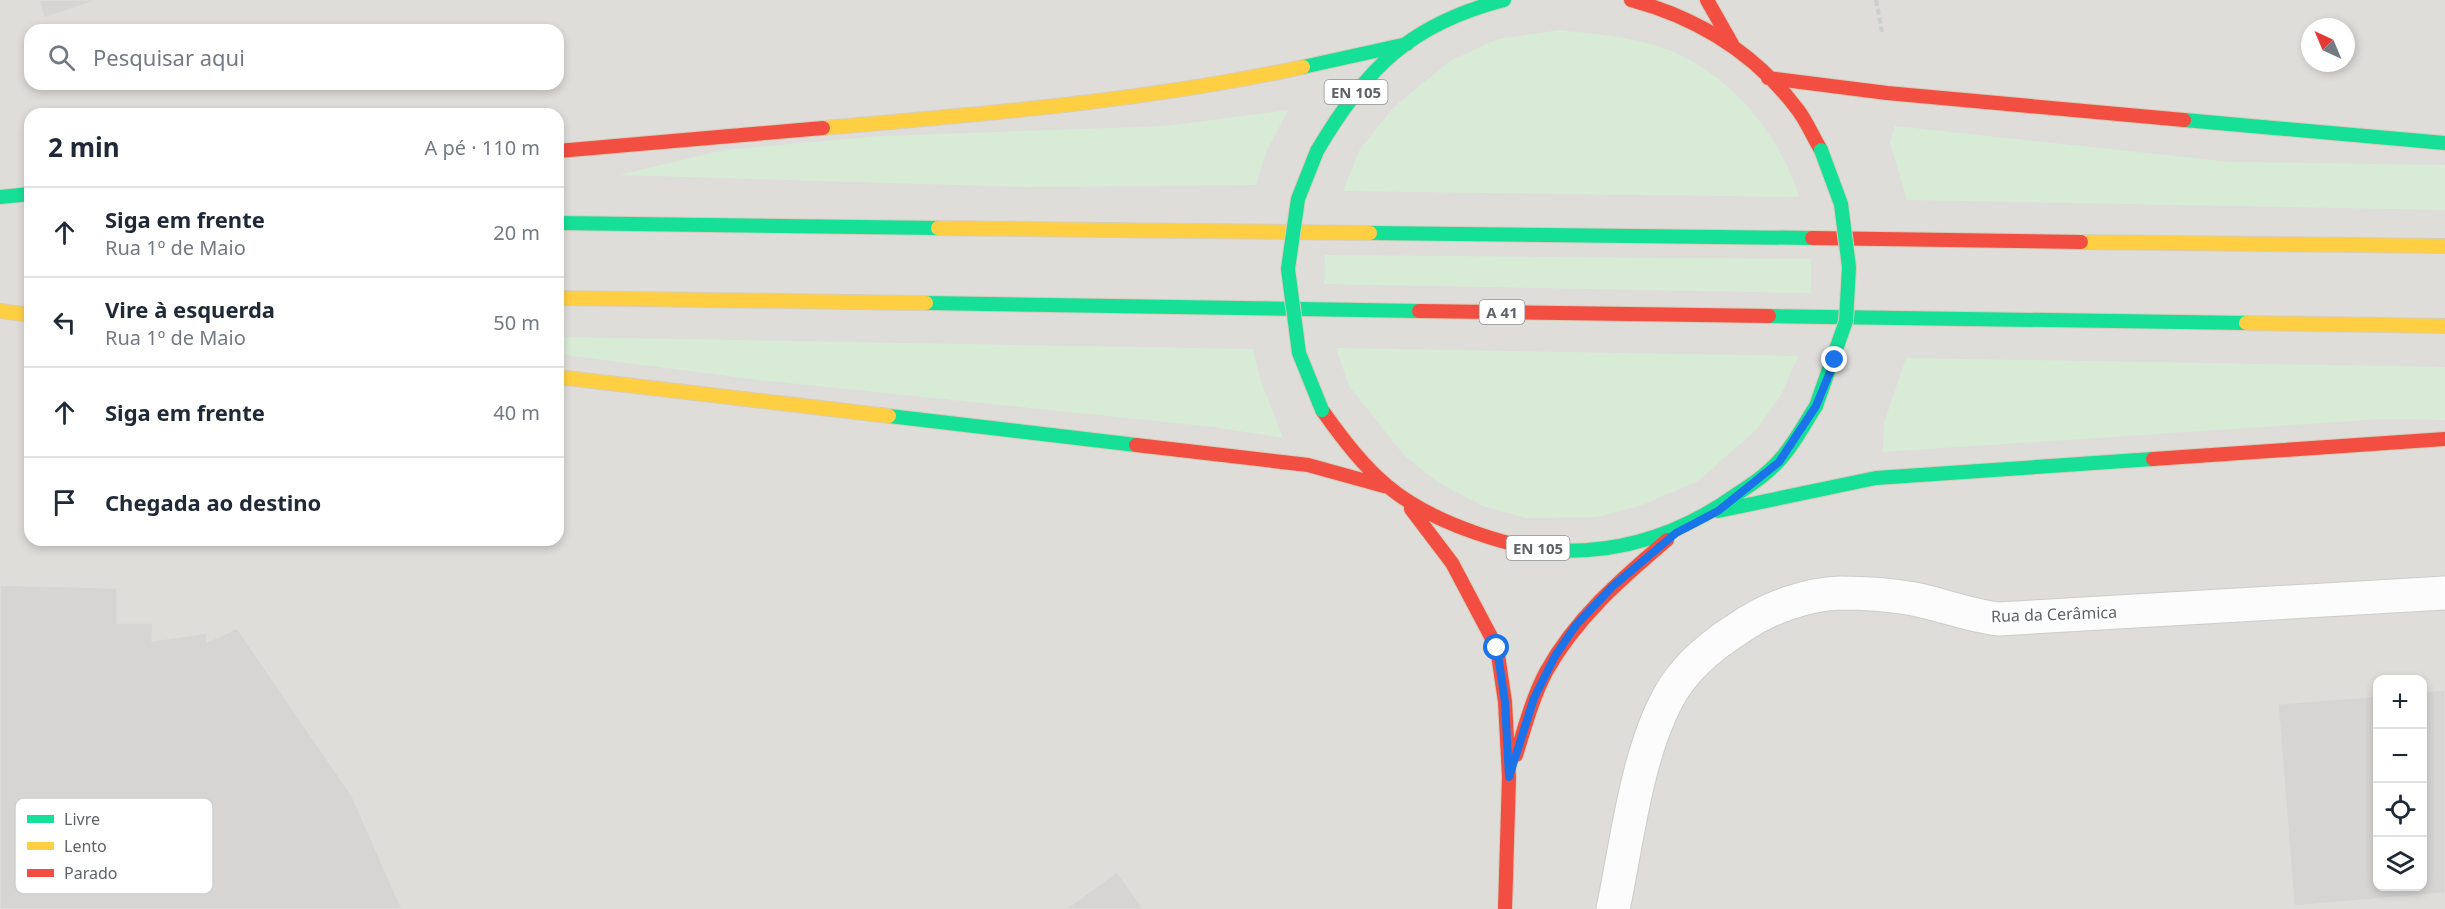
<!DOCTYPE html>
<html lang="pt">
<meta charset="utf-8">
<style>
body{margin:0;font-family:"Noto Sans",sans-serif;background:#f2f2f3;color:#1f2937}
.controls{position:absolute;right:18px;bottom:18px;display:grid;overflow:hidden;border-radius:12px;box-shadow:0 3px 9px #0003}
.controls button{width:54px;height:54px;display:grid;place-items:center;padding:0;border:0;border-bottom:2px solid #e0e1e3;background:#fff;color:#1f2937;font:30px sans-serif}
.compass{position:absolute;left:2301px;top:18px;width:54px;height:54px;border-radius:50%;background:#fff;box-shadow:0 3px 9px #0003;rotate:316deg}
.stop{position:absolute;width:18px;height:18px;margin:-14px;border:4px solid #1a73e8;border-radius:50%;background:#fff}
.stop.end{background:#1a73e8;border-color:#fff;box-shadow:0 2px 6px #0008}
.list{margin:0;padding:0;list-style:none}
h2{display:flex;justify-content:space-between;align-items:center;height:78px;margin:0;padding:0 24px;font-size:26px}
h2 small{font-size:20px;font-weight:400;color:#747a83}
.list li{display:grid;grid-template-columns:39px 1fr auto;gap:18px;align-items:center;box-sizing:border-box;height:90px;padding:0 24px;border-top:2px solid #e0e1e3}
.list b{display:block;font-size:22px;white-space:nowrap}
.list p{margin:0;font-size:20px;white-space:nowrap;color:#747a83}
.list em{font-size:20px;font-style:normal;color:#747a83}
.icon{flex:none;width:33px;height:33px;fill:none;stroke:currentColor;stroke-width:2;stroke-linecap:round;stroke-linejoin:round}
.map{position:relative;flex:none;width:2445px;height:909px;overflow:hidden}
.search{position:absolute;background:#fff;box-shadow:0 3px 9px #0003;left:24px;top:24px;width:540px;height:66px;display:flex;align-items:center;gap:15px;box-sizing:border-box;padding:0 21px;border-radius:18px;color:#747a83;font-size:22px}
.panel{position:absolute;background:#fff;box-shadow:0 3px 9px #0003;left:24px;top:108px;width:540px;height:438px;border-radius:18px}
.map>svg:first-child{display:block}
.industrial{fill:#dfddda;fill-rule:evenodd}
.green{fill:#d8ebd6}
.building{fill:#d6d5d3;stroke:#deddd9;stroke-width:1.5}
.lines{fill:none;stroke-linecap:round;stroke-linejoin:round}
.street-casing{stroke:#cbcccc;stroke-width:35}
.fast-casing{stroke:#d7ceb8;stroke-width:16}
.slow-casing{stroke:#d7ceb8;stroke-width:16}
.jam-casing{stroke:#d7ceb8;stroke-width:16}
.path{stroke:#cacfcc;stroke-width:4;stroke-dasharray:6 3;stroke-linecap:butt}
.street{stroke:#fdfcfc;stroke-width:33}
.fast{stroke:#16e098;stroke-width:14}
.slow{stroke:#ffcf43;stroke-width:14}
.jam{stroke:#f24e42;stroke-width:14}
.fast-bridge-casing{stroke:#d7ceb8;stroke-width:16;stroke-linecap:butt}
.fast-bridge{stroke:#16e098;stroke-width:14}
.route{stroke:#1a73e8;stroke-width:8}
.labels{text-anchor:middle;dominant-baseline:central;stroke-width:4.5;stroke-linejoin:round;paint-order:stroke}
.shield{fill:#fff;stroke:#8f9295;stroke-width:1.5}
.shield-label{font-size:15px;font-weight:bold;fill:#5f6368}
.street-label{font-size:16px;fill:#5f6368;stroke:#fff}
.key{fill:#fff;stroke:#cfd0d2;stroke-width:1.5}
.key-label{font-size:16px;fill:#5f6368}
</style>
<div class="map">
<svg width="2445" height="909" viewBox="0 0 2445 909">
<rect width="100%" height="100%" fill="#efeeea"/>
<path class="industrial" d="M 0,0 L 2445,0 L 2445,909 L 0,909 ZM 2310,27 L 2346,27 L 2346,63 L 2310,63 ZM 30,30 L 558,30 L 558,84 L 30,84 ZM 30,114 L 558,114 L 558,540 L 30,540 ZM 2378,680 L 2422,680 L 2422,886 L 2378,886 Z"/>
<path class="green" d="M 1560,30 C 1590,34 1622,36 1651,44 C 1721,64 1778,128 1799,197 L 1343,191 L 1360,149 L 1394,107 L 1450,61 L 1498,39 Z
M 1288,110 L 1266,152 L 1256,185 L 1028,187 L 619,175 L 724,150 L 881,136 L 1167,126 Z
M 1895,126 L 2231,162 L 2445,165 L 2445,210 L 1907,200 L 1890,142 Z
M 1325,255 L 1811,259 L 1811,293 L 1324,284 Z
M 558,337 L 1253,349 L 1260,379 L 1283,438 L 1214,427 L 759,380 L 558,354 Z
M 1336,348 L 1798,356 L 1781,395 L 1757,429 L 1698,481 L 1642,505 L 1597,517 L 1526,518 L 1483,506 L 1439,483 L 1404,455 L 1349,386 Z
M 1906,358 L 2445,367 L 2445,420 L 2382,419 L 1883,452 L 1884,423 Z"/>
<path class="building" d="M 39,0 L 98,0 L 44,18 Z
M 0,585 L 117,588 L 117,623 L 153,623 L 152,641 L 207,633 L 207,642 L 237,628 L 352,796 L 402,909 L 0,909 Z
M 2445,690 L 2445,893 L 2294,906 L 2278,704 L 2378,696 L 2378,886 L 2422,886 L 2422,692 Z
M 1117,872 L 1144,909 L 1066,909 Z"/>
<g class="lines">
<defs>
<path id="street" d="M 1613,909 C 1627,843 1636,757 1668,698 C 1683,669 1712,645 1739,628 C 1768,608 1806,594 1841,593 C 1864,593 1892,595 1914,599 C 1943,605 1969,615 1998,619 L 2445,593"/>
<path id="fast" d="M 1303,67 L 1407,44
M 2184,120 L 2445,143
M 1317,151 C 1365,69 1410,24 1504,0
M 0,197 L 30,194
M 558,223 L 938,228
M 1370,233 L 1812,238
M 926,303 L 1419,311
M 1769,316 L 2246,323
M 889,416 L 1136,445
M 1718,511 L 1876,478 L 2153,459
M 1547,550 C 1618,555 1680,535 1737,494 C 1754,483 1770,472 1783,456 C 1796,441 1805,423 1816,406"/>
<path id="slow" d="M 823,128 C 984,114 1145,101 1303,67
M 938,228 L 1370,233
M 2081,242 L 2445,246
M 558,298 L 926,303
M 0,311 L 30,315
M 2246,323 L 2445,326
M 558,377 L 889,416"/>
<path id="jam" d="M 1631,0 C 1698,18 1756,54 1798,110 C 1807,122 1813,137 1821,150
M 1707,0 L 1732,44
M 1768,78 L 1887,93 L 2184,120
M 558,151 L 823,128
M 1812,238 L 2081,242
M 1419,311 L 1769,316
M 1322,410 C 1369,476 1398,506 1476,533 C 1499,541 1523,548 1547,550
M 1136,445 L 1308,465 L 1384,486
M 2153,459 L 2445,439
M 1411,509 L 1452,563 L 1497,648 L 1505,702 L 1509,777 L 1505,909
M 1516,755 C 1525,727 1532,699 1546,672 C 1575,619 1621,579 1667,540"/>
</defs>
<use href="#street" class="street-casing"/>
<use href="#fast" class="fast-casing"/>
<use href="#slow" class="slow-casing"/>
<use href="#jam" class="jam-casing"/>
<path class="path" d="M 1876,0 L 1882,32"/>
<use href="#street" class="street"/>
<use href="#fast" class="fast"/>
<use href="#slow" class="slow"/>
<use href="#jam" class="jam"/>
<defs>
<path id="fast-bridge" d="M 1317,151 L 1298,199 L 1288,269 L 1299,353 L 1322,410
M 1816,406 L 1846,321 L 1849,267 L 1841,204 L 1821,150"/>
</defs>
<use href="#fast-bridge" class="fast-bridge-casing"/>
<use href="#fast-bridge" class="fast-bridge"/>
</g>
<g class="lines">
<path class="route" d="M 1497,648 L 1505,702 L 1509,777 L 1534,698 L 1555,656 L 1576,625 L 1613,586 L 1676,533 L 1718,511 L 1779,462 L 1816,406 L 1835,360"/>
</g>
<g class="labels">
<g class="shield">
<rect x="1324.5" y="80" width="63" height="24" rx="4.5"/>
<rect x="1479.5" y="300" width="45" height="24" rx="4.5"/>
<rect x="1506.5" y="536" width="63" height="24" rx="4.5"/>
</g>
<g class="shield-label">
<text x="1356" y="92">EN 105</text>
<text x="1502" y="312">A 41</text>
<text x="1538" y="548">EN 105</text>
</g>
<g class="street-label">
<text transform="translate(2054 614) rotate(-2)">Rua da Cerâmica</text>
</g>
</g>
<rect x="15" y="798" width="198" height="96" rx="9" class="key"/>
<rect x="27" y="815" width="27" height="8" fill="#16e098"/>
<rect x="27" y="842" width="27" height="8" fill="#ffcf43"/>
<rect x="27" y="869" width="27" height="8" fill="#f24e42"/>
<g class="key-label">
<text x="64" y="825">Livre</text>
<text x="64" y="852">Lento</text>
<text x="64" y="879">Parado</text>
</g>
</svg>
<div class="controls">
<button>+</button>
<button>−</button>
<button><svg class="icon" aria-label="locate" viewBox="0 0 24 24"><circle cx="12" cy="12" r="6"/><path d="M12 2v4M12 18v4M2 12h4M18 12h4"/></svg></button>
<button><svg class="icon" aria-label="layers" viewBox="0 0 24 24"><path d="M12 4l9 5-9 5-9-5zM3 14l9 5 9-5"/></svg></button>
</div>
<svg class="compass" viewBox="-18 -18 36 36"><path d="M0-13l5 13h-10z" fill="#e53935"/><path d="M0 13l5-13h-10z" fill="#747a83"/></svg>
<div class="stop" style="left:1497px;top:648px"></div>
<div class="stop end" style="left:1835px;top:360px"></div>
<div class="search"><svg class="icon" aria-label="search" viewBox="0 0 24 24"><circle cx="10" cy="10" r="6"/><path d="M15 15l6 6"/></svg>Pesquisar aqui</div>
<section class="panel">
<h2>2 min<small>A pé · 110 m</small></h2>
<ul class="list">
<li><svg class="icon" aria-label="ahead" viewBox="0 0 24 24"><path d="M12 20V5M6 11l6-6 6 6"/></svg><div><b>Siga em frente</b><p>Rua 1º de Maio</p></div><em>20 m</em></li>
<li><svg class="icon" aria-label="left" viewBox="0 0 24 24"><path d="M17 20v-9H6M10 6l-5 5 5 5"/></svg><div><b>Vire à esquerda</b><p>Rua 1º de Maio</p></div><em>50 m</em></li>
<li><svg class="icon" aria-label="ahead" viewBox="0 0 24 24"><path d="M12 20V5M6 11l6-6 6 6"/></svg><div><b>Siga em frente</b></div><em>40 m</em></li>
<li><svg class="icon" aria-label="arrive" viewBox="0 0 24 24"><path d="M6 21V4h12l-3 4 3 4H6"/></svg><div><b>Chegada ao destino</b></div></li>
</ul>
</section>
</div>
